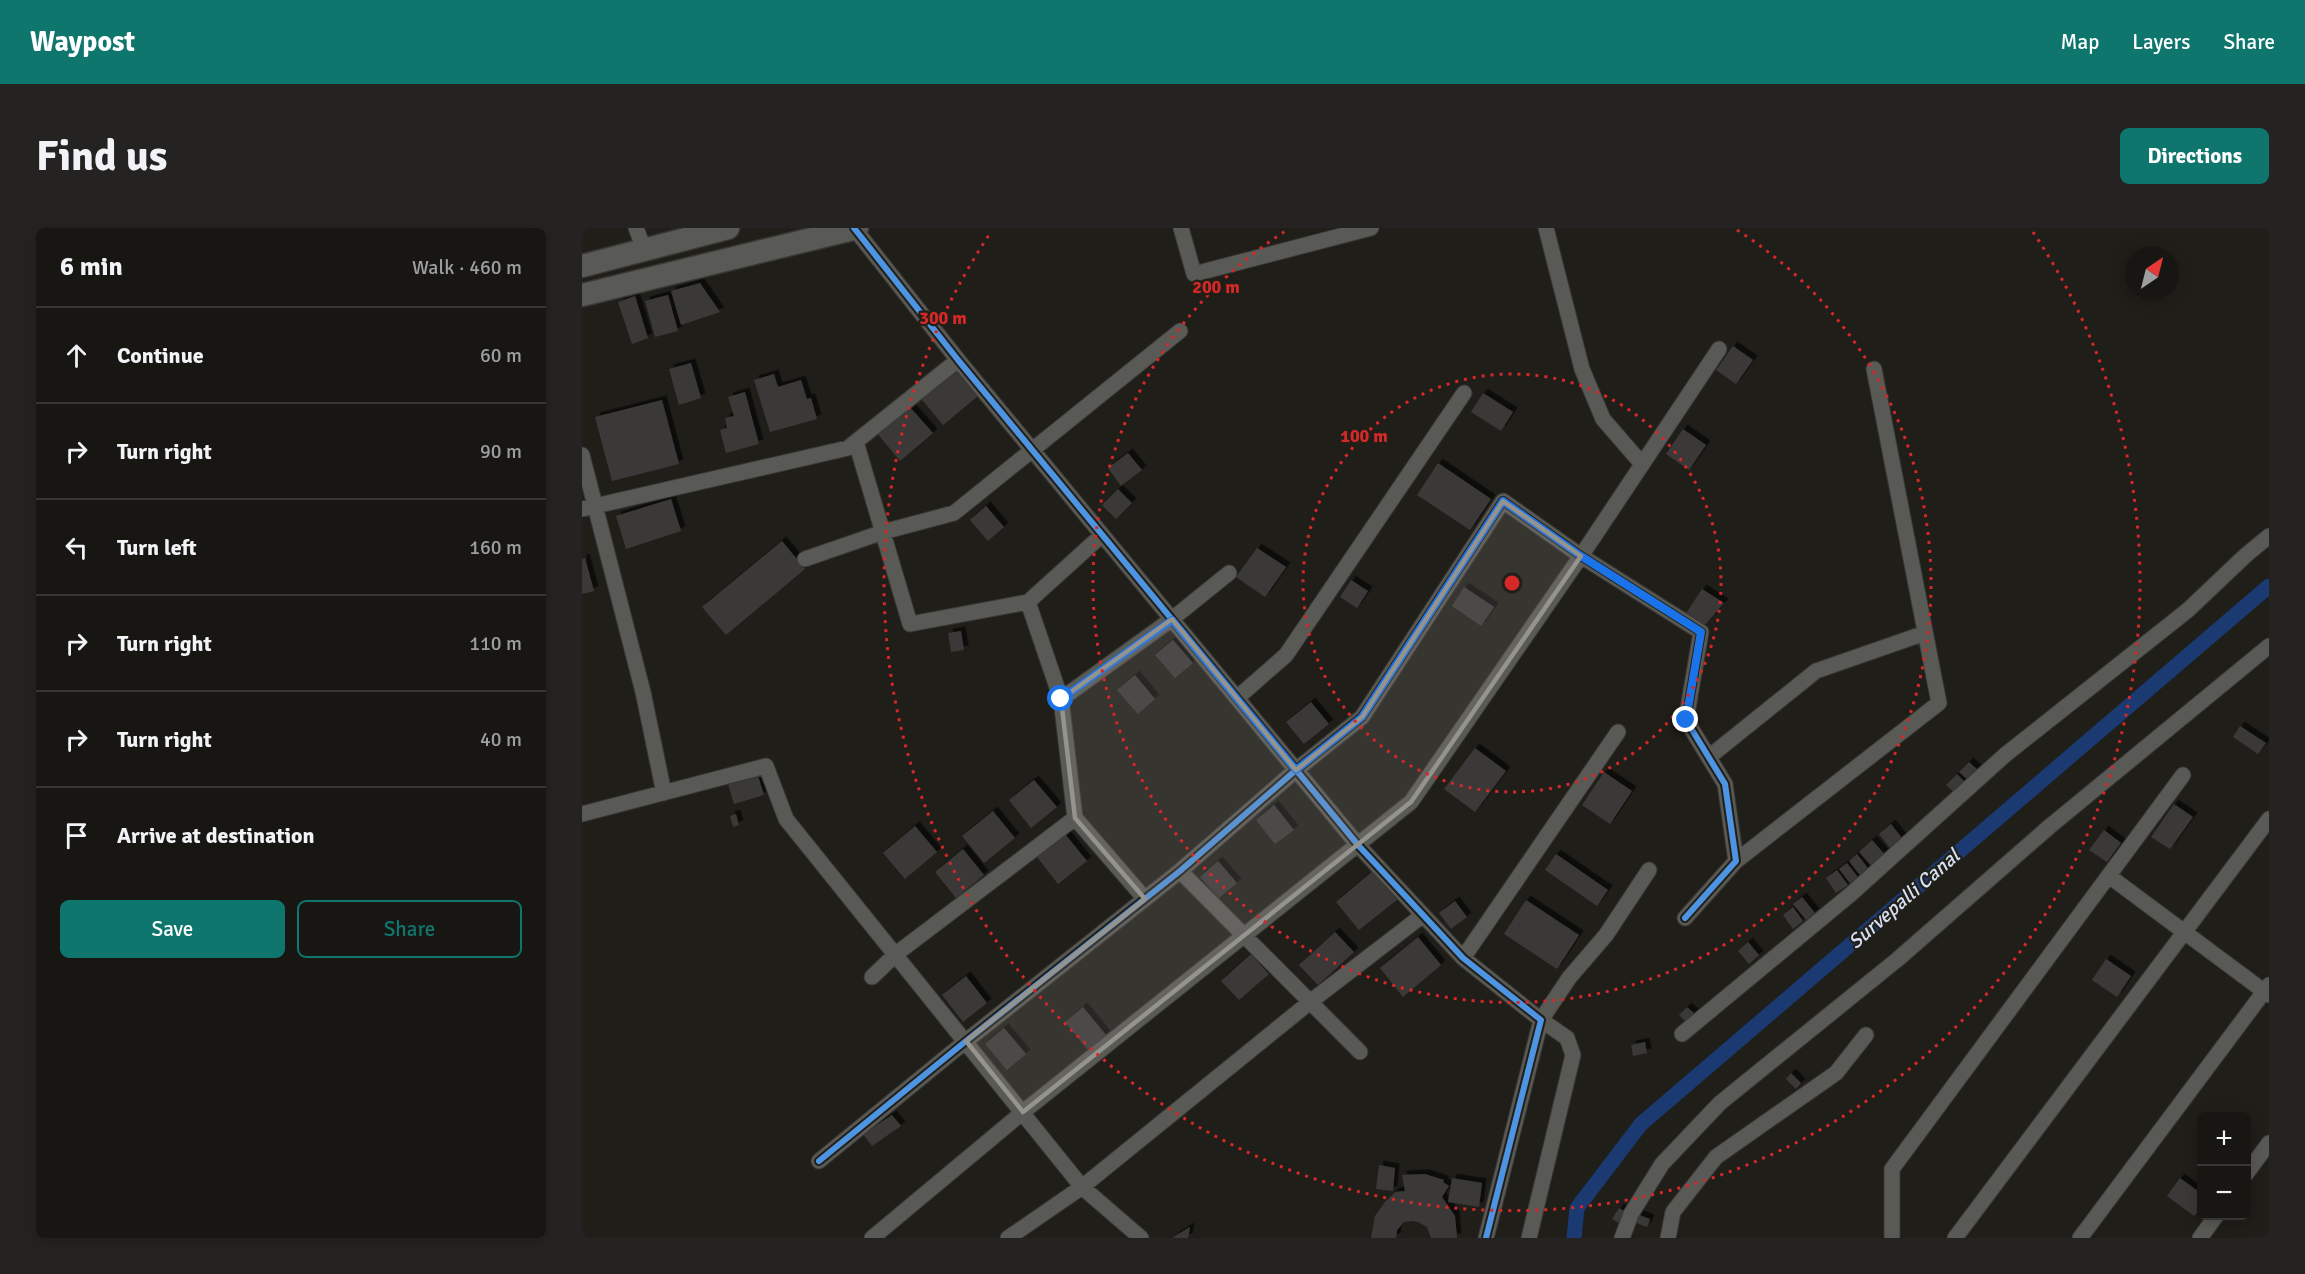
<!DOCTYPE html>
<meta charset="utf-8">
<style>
body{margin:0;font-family:Signika,sans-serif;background:#242321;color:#f1f3f6}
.controls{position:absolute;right:18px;bottom:18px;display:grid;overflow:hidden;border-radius:9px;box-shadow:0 3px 15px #0003}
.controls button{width:54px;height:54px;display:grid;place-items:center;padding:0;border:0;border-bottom:2px solid #363533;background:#171613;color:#f1f3f6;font:30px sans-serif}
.compass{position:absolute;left:1543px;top:18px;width:54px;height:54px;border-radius:50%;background:#171613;box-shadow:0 3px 15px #0003;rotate:35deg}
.stop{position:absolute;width:18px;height:18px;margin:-14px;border:4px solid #1a73e8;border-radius:50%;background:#fff}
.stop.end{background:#1a73e8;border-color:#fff;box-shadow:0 2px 6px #0008}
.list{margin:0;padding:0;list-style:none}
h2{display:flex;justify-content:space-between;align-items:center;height:78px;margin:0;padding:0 24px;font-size:26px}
h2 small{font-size:20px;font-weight:400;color:#9e9fa0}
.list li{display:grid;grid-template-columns:39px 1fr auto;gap:18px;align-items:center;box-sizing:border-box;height:96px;padding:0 24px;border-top:2px solid #363533}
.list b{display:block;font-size:22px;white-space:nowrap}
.list em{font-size:20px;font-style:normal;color:#9e9fa0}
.actions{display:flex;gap:12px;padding:18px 24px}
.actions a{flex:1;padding:14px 0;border:2px solid #0f766e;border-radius:9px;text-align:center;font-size:21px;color:#0f766e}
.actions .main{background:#0f766e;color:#fff}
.icon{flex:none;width:33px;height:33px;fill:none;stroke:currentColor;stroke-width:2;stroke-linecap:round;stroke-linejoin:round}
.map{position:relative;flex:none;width:1687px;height:1010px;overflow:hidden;border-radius:9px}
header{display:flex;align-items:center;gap:36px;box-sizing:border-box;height:84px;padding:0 30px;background:#0f766e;color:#fff}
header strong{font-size:28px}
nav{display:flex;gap:33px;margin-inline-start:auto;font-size:21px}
.intro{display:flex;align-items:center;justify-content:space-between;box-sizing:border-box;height:144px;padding:0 36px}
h1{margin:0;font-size:42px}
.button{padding:15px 27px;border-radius:9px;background:#0f766e;color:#fff;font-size:21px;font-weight:700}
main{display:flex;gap:36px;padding:0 36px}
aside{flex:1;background:#171613;border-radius:9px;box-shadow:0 3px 15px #0003}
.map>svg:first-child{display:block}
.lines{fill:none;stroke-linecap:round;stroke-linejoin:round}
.canal{stroke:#1a3a71;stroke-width:15}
.building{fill:#3b3937;filter:url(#shadow)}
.minor-casing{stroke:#393835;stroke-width:17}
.secondary-casing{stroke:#393835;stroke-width:25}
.minor{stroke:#595955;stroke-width:15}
.secondary{stroke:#595955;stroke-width:22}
.cycleway-casing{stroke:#211f17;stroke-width:10}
.cycleway{stroke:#4d94e3;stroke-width:6}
.route{stroke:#1a73e8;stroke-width:8}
.marked{fill:#94938e;fill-opacity:0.2;stroke:#94938e;stroke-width:4.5;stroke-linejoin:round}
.ring{fill:none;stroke:#d62828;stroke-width:3;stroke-dasharray:3 6}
.labels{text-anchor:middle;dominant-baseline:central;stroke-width:4.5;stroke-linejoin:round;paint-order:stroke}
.water-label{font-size:20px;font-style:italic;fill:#d5e0f3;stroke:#211f17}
.centre{fill:#d62828;stroke:#211f17;stroke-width:3}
.ring-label{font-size:18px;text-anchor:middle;font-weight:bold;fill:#d62828;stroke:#211f17;stroke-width:4.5;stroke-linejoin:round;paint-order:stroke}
</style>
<header>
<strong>Waypost</strong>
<nav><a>Map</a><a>Layers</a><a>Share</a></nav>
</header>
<div class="intro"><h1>Find us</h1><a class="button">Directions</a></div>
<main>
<aside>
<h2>6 min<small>Walk · 460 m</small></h2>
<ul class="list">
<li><svg class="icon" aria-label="ahead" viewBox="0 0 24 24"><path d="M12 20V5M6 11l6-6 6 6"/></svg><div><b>Continue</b></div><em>60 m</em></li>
<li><svg class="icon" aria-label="right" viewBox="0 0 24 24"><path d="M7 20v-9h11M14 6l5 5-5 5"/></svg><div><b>Turn right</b></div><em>90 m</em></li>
<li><svg class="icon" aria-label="left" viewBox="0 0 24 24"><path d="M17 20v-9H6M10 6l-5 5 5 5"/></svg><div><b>Turn left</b></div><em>160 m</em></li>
<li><svg class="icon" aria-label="right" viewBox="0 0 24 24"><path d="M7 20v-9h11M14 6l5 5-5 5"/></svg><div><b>Turn right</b></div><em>110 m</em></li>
<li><svg class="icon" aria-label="right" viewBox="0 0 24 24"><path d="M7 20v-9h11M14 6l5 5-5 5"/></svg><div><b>Turn right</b></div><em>40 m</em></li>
<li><svg class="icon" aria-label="arrive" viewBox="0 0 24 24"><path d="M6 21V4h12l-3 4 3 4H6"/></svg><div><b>Arrive at destination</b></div></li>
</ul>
<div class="actions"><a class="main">Save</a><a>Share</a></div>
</aside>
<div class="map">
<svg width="1687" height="1010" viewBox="0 0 1687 1010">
<defs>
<filter id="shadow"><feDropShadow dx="4.5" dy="-4.5" stdDeviation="0" flood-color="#0009"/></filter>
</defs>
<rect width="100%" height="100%" fill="#1f1e19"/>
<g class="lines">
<path class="canal" d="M 992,1010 L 995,980 L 1059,896 L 1687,358"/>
</g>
<path class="building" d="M 118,55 L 138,84 L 99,97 L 89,63 Z
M 86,67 L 96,103 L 73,109 L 63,73 Z
M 53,68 L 66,110 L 50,116 L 36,74 Z
M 1151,118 L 1171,132 L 1154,156 L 1134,142 Z
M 109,135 L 119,170 L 97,177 L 87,141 Z
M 372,139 L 396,168 L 361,197 L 337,168 Z
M 192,146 L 196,159 L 219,152 L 225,171 L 229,170 L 235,191 L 188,204 L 172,152 Z
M 163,164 L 177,216 L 144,225 L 138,202 L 145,200 L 143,190 L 152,188 L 146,169 Z
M 901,165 L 931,184 L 919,203 L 889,184 Z
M 80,172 L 97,236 L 30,253 L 13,189 Z
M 326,177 L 351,205 L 318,233 L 294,204 Z
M 1101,201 L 1124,217 L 1107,242 L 1084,226 Z
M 546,225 L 560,242 L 539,258 L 526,240 Z
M 856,235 L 909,271 L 888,302 L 835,267 Z
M 536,261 L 550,275 L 534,291 L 520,277 Z
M 89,271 L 99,303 L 44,321 L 34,288 Z
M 404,278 L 422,299 L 406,313 L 388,292 Z
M 200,313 L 223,341 L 144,407 L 120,379 Z
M 675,320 L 704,339 L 683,369 L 654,349 Z
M 3,330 L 12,363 L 0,366 L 0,331 Z
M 769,352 L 786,363 L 775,380 L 758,369 Z
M 882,359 L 912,379 L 899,398 L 870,378 Z
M 1120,361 L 1142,375 L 1122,398 L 1103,387 Z
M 379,403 L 382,422 L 369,424 L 366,405 Z
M 591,412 L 611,435 L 593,450 L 573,427 Z
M 553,447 L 573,471 L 556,486 L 535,462 Z
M 729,474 L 747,496 L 722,516 L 704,494 Z
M 1658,498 L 1684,515 L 1676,526 L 1651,509 Z
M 893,520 L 924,543 L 893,584 L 862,561 Z
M 1387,534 L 1398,544 L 1388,554 L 1377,544 Z
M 1022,544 L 1050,563 L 1028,596 L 1000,577 Z
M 1375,546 L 1384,555 L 1374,566 L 1364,557 Z
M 176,548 L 182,567 L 152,576 L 146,556 Z
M 452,552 L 475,579 L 449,600 L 427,572 Z
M 1592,576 L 1611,589 L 1588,621 L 1569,609 Z
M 692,577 L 712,602 L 693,616 L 674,592 Z
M 411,583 L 433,610 L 402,635 L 380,608 Z
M 154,586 L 157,597 L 151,599 L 148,588 Z
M 1309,596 L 1320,610 L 1308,620 L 1297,606 Z
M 333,598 L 355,624 L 323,651 L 301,625 Z
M 1522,602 L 1539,615 L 1525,634 L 1507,622 Z
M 483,606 L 505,633 L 476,656 L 455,629 Z
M 1290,612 L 1304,628 L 1291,640 L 1277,624 Z
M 381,621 L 402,647 L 374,670 L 353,644 Z
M 974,626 L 1026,662 L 1015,678 L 963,642 Z
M 1275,626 L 1289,644 L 1280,650 L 1267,633 Z
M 636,633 L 655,655 L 637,670 L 618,649 Z
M 1265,635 L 1279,653 L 1271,659 L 1257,641 Z
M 792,642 L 816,671 L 777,702 L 754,674 Z
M 1255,642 L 1266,657 L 1254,665 L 1244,650 Z
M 1220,669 L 1233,685 L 1224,692 L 1211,676 Z
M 944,672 L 997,707 L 975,741 L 922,706 Z
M 873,673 L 885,689 L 869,701 L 857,685 Z
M 1211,679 L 1221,693 L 1211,701 L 1201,687 Z
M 753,704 L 772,724 L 736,757 L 717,737 Z
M 836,709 L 859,737 L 821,769 L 798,740 Z
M 1166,714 L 1177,727 L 1167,736 L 1156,723 Z
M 669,726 L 687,746 L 657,772 L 639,753 Z
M 1524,731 L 1549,748 L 1535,769 L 1510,752 Z
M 384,748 L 405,775 L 381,794 L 360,767 Z
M 501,779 L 524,807 L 506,822 L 483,794 Z
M 1105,779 L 1114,787 L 1106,796 L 1097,787 Z
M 422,800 L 444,826 L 425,842 L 403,816 Z
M 1063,814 L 1065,825 L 1051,828 L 1049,817 Z
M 1209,845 L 1219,855 L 1214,861 L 1204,851 Z
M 310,887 L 319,898 L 290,918 L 281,906 Z
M 797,937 L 813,940 L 811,963 L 794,961 Z
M 843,946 L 862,952 L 861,954 L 867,958 L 860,969 L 873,988 L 875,1010 L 849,1010 L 845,999 L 836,994 L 829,993 L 822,994 L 815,1002 L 814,1010 L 789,1010 L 793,988 L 803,974 L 813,964 L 823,963 L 820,947 Z
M 870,950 L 900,955 L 897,979 L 866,974 Z
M 1598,950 L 1620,966 L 1620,979 L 1612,988 L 1585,968 Z
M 1037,980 L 1044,984 L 1037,995 L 1030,991 Z
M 1055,986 L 1068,991 L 1065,999 L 1052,994 Z
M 608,999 L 606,1010 L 590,1010 Z"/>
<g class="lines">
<defs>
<path id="minor" d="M 54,0 L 62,21
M 272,0 L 376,132 L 776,617 L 881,730 L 959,792 L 904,1010
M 599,0 L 612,46 L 789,0
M 964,0 L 1000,141 L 1021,191 L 1060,236
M 274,214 L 328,396 L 446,374 L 520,307
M 0,227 L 61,464 L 82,565
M 0,281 L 266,220 L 376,132
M 223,331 L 301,304 L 372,285 L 598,103
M 446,374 L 479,471 L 493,590 L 563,671
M 655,470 L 704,427 L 882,165
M 479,471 L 590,391 L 647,345
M 1127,529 L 1234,443 L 1343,405
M 0,586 L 184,538 L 204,591 L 500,959 L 559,1010
M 1154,633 L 1357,475 L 1292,141
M 598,643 L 778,824
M 1527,648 L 1687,767
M 881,730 L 1036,504
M 290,749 L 314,726 L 493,590
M 1100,806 L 1269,666 L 1423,527 L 1606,382 L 1664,327 L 1687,308
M 237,933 L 384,813 L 598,643 L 714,542 L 780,489 L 921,273 L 999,328 L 1119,404 L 1104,492 L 1143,556 L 1154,633 L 1103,690
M 1664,946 L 1687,915
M 290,1010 L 441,884 L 829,574 L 999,328 L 1137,121
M 426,1010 L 500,959 L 728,774 L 841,687
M 947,1010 L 991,827 L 985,810 L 959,792 L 987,750 L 1024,707 L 1067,642
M 1040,1010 L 1049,986 L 1080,936 L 1138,875 L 1316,731 L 1467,599 L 1687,418
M 1086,1010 L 1091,984 L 1134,929 L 1254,845 L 1284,807
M 1310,1010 L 1310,941 L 1601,547
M 1373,1010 L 1687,591
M 1498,1010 L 1687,757
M 1618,1010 L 1634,988"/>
<path id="secondary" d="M 0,38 L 146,0
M 0,67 L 275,0"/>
</defs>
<use href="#minor" class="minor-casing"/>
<use href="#secondary" class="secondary-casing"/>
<use href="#minor" class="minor"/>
<use href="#secondary" class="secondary"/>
<defs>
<path id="cycleway" d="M 272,0 L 376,132 L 776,617 L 881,730 L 959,792 L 904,1010
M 237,933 L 384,813 L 598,643 L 714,542 L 780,489 L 921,273 L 999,328 L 1119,404 L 1104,492 L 1143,556 L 1154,633 L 1103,690"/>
</defs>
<use href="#cycleway" class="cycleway-casing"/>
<use href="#cycleway" class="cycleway"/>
</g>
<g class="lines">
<path class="route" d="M 479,471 L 590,392 L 714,542 L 780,489 L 921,273 L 999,328 L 1119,404 L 1104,492"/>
</g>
<path class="marked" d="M 921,273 L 999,328 L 829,574 L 441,884 L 384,813 L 563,671 L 493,590 L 479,471 L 590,391 L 714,542 L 780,489 Z"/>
<g class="ring">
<circle cx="930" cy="355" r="209"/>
<path d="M1155 2A419 419 0 1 1 705 2"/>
<path d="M1451 4A628 628 0 1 1 409 4"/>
</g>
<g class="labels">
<g class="water-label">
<text transform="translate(1322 671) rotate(-41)">Survepalli Canal</text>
</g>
</g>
<circle cx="930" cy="355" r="9" class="centre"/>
<g class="ring-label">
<text x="634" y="65">200 m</text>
<text x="361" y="96">300 m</text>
<text x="782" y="214">100 m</text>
</g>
</svg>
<div class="controls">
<button>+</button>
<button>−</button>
</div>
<svg class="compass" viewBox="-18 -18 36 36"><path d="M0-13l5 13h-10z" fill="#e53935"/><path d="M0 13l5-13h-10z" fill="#9e9fa0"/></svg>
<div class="stop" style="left:479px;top:471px"></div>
<div class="stop end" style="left:1104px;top:492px"></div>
</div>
</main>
